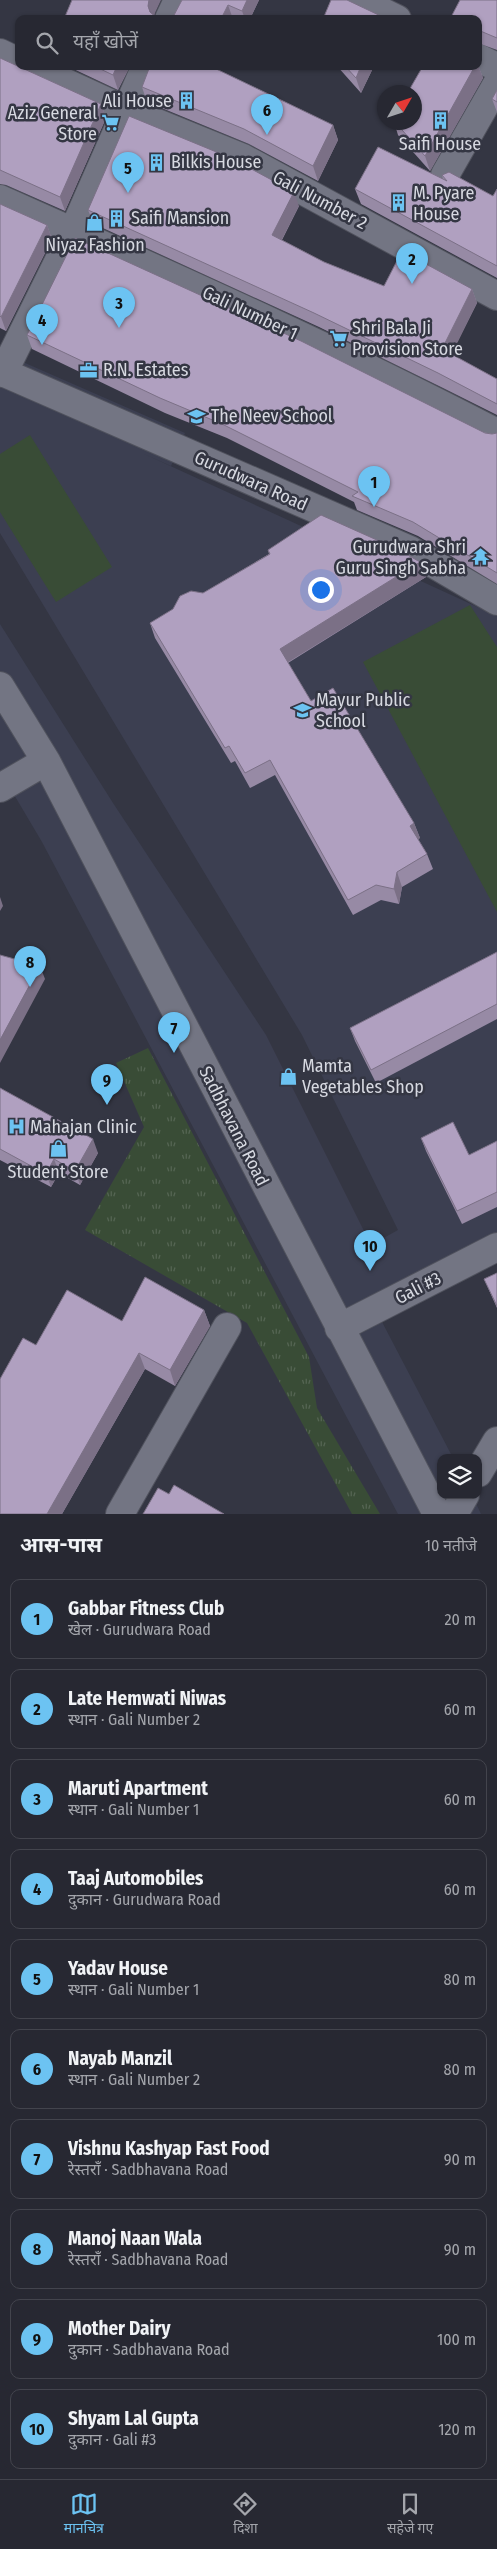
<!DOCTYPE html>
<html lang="hi">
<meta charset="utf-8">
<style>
body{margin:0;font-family:"Fira Sans Condensed","Noto Sans Devanagari",sans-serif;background:#2f303a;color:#f1f3f6}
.controls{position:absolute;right:15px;bottom:15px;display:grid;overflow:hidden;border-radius:10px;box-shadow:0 1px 4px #0004}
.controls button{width:45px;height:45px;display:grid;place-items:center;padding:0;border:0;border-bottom:1px solid #43444d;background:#272832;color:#f1f3f6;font:25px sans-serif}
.compass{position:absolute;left:377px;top:85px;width:45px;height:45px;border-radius:50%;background:#272832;box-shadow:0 1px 4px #0004;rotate:51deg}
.you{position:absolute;left:320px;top:589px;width:18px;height:18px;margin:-12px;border:4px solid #fff;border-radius:50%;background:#1a73e8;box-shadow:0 0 0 8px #1a73e833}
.badge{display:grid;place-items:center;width:32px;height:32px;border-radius:50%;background:#6cc3f2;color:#111;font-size:16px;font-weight:700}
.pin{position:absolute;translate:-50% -41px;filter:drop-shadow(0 1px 2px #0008)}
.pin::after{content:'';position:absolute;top:26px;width:18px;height:15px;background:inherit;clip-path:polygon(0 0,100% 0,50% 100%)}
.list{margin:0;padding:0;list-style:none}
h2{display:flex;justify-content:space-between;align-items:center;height:65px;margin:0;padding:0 20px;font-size:21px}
h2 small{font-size:16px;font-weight:400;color:#a4a6ac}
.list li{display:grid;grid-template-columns:32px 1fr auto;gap:15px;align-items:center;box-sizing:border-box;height:80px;margin:0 10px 10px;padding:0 10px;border:1px solid #43444d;border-radius:10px}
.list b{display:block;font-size:19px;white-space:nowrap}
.list p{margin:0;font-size:16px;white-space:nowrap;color:#a4a6ac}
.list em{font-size:16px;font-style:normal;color:#a4a6ac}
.icon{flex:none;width:28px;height:28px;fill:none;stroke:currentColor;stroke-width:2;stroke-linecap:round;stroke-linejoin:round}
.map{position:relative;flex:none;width:497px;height:1514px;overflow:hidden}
.search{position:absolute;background:#272832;box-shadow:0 1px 4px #0004;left:15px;right:15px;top:15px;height:55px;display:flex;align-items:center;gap:12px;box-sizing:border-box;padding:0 18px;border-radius:10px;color:#a4a6ac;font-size:19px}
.sheet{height:965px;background:#272832}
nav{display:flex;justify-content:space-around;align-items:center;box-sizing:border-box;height:70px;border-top:1px solid #43444d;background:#272832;font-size:14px;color:#a4a6ac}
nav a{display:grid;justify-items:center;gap:2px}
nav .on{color:#6cc3f2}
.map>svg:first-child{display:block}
.built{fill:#3c3f51}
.grass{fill:url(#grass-tufts)}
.garden{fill:#394c36}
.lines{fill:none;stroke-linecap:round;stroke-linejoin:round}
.minor-casing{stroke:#50525d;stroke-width:30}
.minor{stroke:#737583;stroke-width:28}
.wall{fill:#978aa5}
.shaded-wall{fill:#7b7086}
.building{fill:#b0a0c0;stroke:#7b7086}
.labels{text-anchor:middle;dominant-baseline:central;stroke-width:5;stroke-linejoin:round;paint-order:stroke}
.poi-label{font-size:18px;fill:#d7d9e1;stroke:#343643;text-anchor:start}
.street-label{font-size:18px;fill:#d7d9e1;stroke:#343643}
</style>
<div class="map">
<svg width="497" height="1514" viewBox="0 0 497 1514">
<defs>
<pattern id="grass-tufts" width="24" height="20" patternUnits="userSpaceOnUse" patternTransform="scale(1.25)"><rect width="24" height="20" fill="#394c36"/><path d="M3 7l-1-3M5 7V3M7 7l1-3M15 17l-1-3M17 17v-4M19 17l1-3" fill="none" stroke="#556553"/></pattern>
</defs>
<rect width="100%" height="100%" fill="#343643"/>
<path class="built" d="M 0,352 L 185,433 L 171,466 L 142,453 L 497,616 L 497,1263 L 381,1320 L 453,1458 L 441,1458 L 441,1495 L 472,1495 L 481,1514 L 398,1514 L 42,842 L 0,771 L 0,624 L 113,803 L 266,1035 L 371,1245 L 398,1230 L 302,1035 L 0,533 Z"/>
<path class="grass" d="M 148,1048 L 309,1357 L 317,1408 L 380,1514 L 352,1514 L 247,1323 L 85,1230 L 144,1127 L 116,1063 Z"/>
<path class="garden" d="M 30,435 L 112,567 L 56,602 L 0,512 L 0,454 Z
M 470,605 L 497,647 L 497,912 L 363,662 Z"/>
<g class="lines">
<defs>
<path id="minor" d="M 358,0 L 397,19
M 169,19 L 178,0
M 0,53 L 19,62
M 478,58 L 497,67
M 29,66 L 125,110 L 243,158 L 497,296
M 445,175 L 497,84
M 0,199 C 167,274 335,348 497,433
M 0,371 L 410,550 L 497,601
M 3,373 L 73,232 L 146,66
M 0,686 L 46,761 L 437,1514
M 0,788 L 46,761
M 339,1328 L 497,1247
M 478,1473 L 497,1441
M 120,1514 L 227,1327
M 454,1514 L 465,1495"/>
</defs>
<use href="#minor" class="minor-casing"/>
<use href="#minor" class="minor"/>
</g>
<path class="wall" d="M 182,0 L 259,0 L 250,19 L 167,19 L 173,17 Z
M 497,0 L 497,50 L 478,43 L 478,19 Z
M 0,58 L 101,104 L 106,118 L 65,211 L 6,185 L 0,184 Z
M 478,65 L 483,78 L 430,171 L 398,135 L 394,122 L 414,122 L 478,66 Z
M 67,66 L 130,66 L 118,90 Z
M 337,66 L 374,66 L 361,93 Z
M 142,87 L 333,125 L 338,140 L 318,181 L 249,144 L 147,102 Z
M 497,90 L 497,112 L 492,99 Z
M 442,175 L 493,196 L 497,189 L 497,278 L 361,204 L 355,189 L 443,179 Z
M 0,204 L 47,225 L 52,239 L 6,331 L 0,328 Z
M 299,206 L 282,240 L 324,262 L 384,286 L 472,289 L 477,303 L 451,354 L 497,379 L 497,415 L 443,388 L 319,327 L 94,224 L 88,210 Z
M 27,335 L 492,434 L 497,433 L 497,584 L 418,536 L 357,510 L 354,502 L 227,438 L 165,413 L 32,349 Z
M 268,550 L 420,562 L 426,577 L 288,663 L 311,701 L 414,823 L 420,838 L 418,839 L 427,854 L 433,869 L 402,887 L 399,904 L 381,900 L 353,915 L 275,775 L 250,788 L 235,761 L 231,763 L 155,638 L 150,623 L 203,593 L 269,554 Z
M 497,952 L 497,1019 L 376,1083 L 355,1041 L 350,1028 Z
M 0,1088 L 98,1153 L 80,1185 L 59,1173 L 51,1187 L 0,1160 Z
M 421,1138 L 469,1155 L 497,1141 L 497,1207 L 462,1224 L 426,1151 Z
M 497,1273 L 497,1308 L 484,1279 Z
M 204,1310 L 210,1326 L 175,1386 L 145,1369 L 62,1514 L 0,1514 L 36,1345 L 122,1321 Z"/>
<path class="shaded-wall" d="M 149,0 L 161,0 L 155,13 L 154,19 L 153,19 L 148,6 Z
M 247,0 L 259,0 L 250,19 L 245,19 L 242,11 Z
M 228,5 L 233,19 L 221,19 Z
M 478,65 L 483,78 L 430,171 L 425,156 L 475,66 L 478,66 Z
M 117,66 L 130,66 L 118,90 L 113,75 Z
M 361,66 L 374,66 L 361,93 L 356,78 Z
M 101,104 L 106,118 L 65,211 L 60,197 Z
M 333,125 L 338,140 L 318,181 L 313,166 Z
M 294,192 L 299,206 L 277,249 L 272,235 Z
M 47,225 L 52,239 L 6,331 L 1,317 Z
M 472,289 L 477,303 L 447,364 L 442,349 Z
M 420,562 L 426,577 L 285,664 L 280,649 Z
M 414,823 L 420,838 L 416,841 L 410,826 Z
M 397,872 L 402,887 L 399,904 L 394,889 Z
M 0,897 L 3,906 L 0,911 Z
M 40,966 L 45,979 L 0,1063 L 0,1040 Z
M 93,1139 L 98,1153 L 80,1185 L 75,1171 Z
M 54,1159 L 59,1173 L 51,1187 L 46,1174 Z
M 204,1310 L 210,1326 L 175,1386 L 170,1370 Z
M 139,1353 L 145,1369 L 62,1514 L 47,1514 Z"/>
<path class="building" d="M 72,0 L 149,0 L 148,6 L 150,12 L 157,18 L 160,19 L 64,19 Z
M 182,0 L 247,0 L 242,11 L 228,5 L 221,19 L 167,19 L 173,17 Z
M 331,0 L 347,0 L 385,18 L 323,19 Z
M 460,0 L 497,0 L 497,38 L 478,30 L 478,19 L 450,19 Z
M 0,58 L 101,104 L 60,197 L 0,170 Z
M 94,66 L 117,66 L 113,75 Z
M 150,66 L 210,66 L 333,125 L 313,166 L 244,129 L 142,87 Z
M 345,66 L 361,66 L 356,78 Z
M 423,66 L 475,66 L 425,156 L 395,122 L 414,122 L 414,92 L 408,92 Z
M 497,90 L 497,102 L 492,99 Z
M 129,116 L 231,158 L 294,192 L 272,235 L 324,262 L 384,286 L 402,251 L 472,289 L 442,349 L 497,379 L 497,404 L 438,373 L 314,313 L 88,210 Z
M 378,147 L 447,181 L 442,175 L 449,172 L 493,196 L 497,189 L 497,266 L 355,189 Z
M 0,204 L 47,225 L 1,317 L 0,316 Z
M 75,238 L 301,341 L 485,433 L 492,434 L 497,433 L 497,573 L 413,522 L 352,496 L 358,492 L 222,424 L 160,398 L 27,335 Z
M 321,515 L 397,549 L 420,562 L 280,649 L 311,701 L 333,688 L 414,823 L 410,826 L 427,854 L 397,872 L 394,889 L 376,885 L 348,900 L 270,760 L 245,773 L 229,746 L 225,748 L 150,623 L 173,609 L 180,596 L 191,591 L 203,593 L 270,554 L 268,550 Z
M 497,952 L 497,1004 L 371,1070 L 350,1028 Z
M 0,955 L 40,966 L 0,1040 Z
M 0,1088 L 93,1139 L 75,1171 L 54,1159 L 46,1174 L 0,1149 Z
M 453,1122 L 469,1155 L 497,1141 L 497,1192 L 457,1211 L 421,1138 Z
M 497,1273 L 497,1306 L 484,1279 Z
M 145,1277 L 204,1310 L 170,1370 L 139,1353 L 47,1514 L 0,1514 L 0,1379 L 23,1338 L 36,1345 L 67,1290 L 122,1321 Z
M 174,1485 L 224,1514 L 143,1514 L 158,1488 L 169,1494 Z"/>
<defs>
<symbol id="building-bare" viewBox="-9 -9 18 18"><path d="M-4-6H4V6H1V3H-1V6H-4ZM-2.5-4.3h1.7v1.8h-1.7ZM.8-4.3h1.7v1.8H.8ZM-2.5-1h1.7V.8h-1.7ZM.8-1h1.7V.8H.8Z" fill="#6cc3f2" stroke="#343643" stroke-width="2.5" paint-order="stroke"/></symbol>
<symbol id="supermarket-bare" viewBox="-9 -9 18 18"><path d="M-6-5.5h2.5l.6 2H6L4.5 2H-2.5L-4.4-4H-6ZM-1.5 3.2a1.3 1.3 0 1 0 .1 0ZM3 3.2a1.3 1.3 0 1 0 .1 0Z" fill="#6cc3f2" stroke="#343643" stroke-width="2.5" paint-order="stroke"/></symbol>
<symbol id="shop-bare" viewBox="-9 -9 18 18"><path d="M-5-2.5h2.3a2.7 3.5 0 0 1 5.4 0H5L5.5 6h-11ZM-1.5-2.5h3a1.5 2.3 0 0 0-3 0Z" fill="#6cc3f2" stroke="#343643" stroke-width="2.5" paint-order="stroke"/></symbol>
<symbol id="office-bare" viewBox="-9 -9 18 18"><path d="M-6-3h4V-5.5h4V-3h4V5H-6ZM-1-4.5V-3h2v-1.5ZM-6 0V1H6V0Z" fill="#6cc3f2" stroke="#343643" stroke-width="2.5" paint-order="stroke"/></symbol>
<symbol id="school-bare" viewBox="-9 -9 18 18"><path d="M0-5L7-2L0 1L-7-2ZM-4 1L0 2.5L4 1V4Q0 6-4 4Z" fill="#6cc3f2" stroke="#343643" stroke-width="2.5" paint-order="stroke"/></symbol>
<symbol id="temple-bare" viewBox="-9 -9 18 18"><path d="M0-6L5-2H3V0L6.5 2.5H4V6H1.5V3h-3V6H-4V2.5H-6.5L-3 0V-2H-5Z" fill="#6cc3f2" stroke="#343643" stroke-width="2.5" paint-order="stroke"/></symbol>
<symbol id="hospital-bare" viewBox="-9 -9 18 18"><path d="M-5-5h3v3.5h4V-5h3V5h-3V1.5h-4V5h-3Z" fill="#6cc3f2" stroke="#343643" stroke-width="2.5" paint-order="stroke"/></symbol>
</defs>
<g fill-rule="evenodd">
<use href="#building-bare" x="174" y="88" width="25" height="25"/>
<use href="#building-bare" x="428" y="108" width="25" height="25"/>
<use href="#supermarket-bare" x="98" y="110" width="25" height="25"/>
<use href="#building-bare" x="144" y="150" width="25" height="25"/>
<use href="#building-bare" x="386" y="190" width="25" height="25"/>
<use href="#building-bare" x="104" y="206" width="25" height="25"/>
<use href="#shop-bare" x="82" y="210" width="25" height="25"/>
<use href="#supermarket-bare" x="326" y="326" width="25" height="25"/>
<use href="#office-bare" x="76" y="358" width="25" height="25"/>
<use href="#school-bare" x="184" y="404" width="25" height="25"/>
<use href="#temple-bare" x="468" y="544" width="25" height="25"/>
<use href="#school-bare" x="290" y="698" width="25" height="25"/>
<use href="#shop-bare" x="276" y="1064" width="25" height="25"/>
<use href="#hospital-bare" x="4" y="1114" width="25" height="25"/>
<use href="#shop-bare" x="46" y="1136" width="25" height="25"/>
</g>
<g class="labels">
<g class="poi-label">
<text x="172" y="101" text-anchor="end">Ali House</text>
<text x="97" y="113" text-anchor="end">Aziz General<tspan x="97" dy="21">Store</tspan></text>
<text x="440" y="144" text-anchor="middle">Saifi House</text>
<text x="171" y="162">Bilkis House</text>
<text x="413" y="193">M. Pyare<tspan x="413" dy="21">House</tspan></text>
<text x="131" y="218">Saifi Mansion</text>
<text x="95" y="245" text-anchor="middle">Niyaz Fashion</text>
<text x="352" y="328">Shri Bala Ji<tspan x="352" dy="21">Provision Store</tspan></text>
<text x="103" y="370">R.N. Estates</text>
<text x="211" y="416">The Neev School</text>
<text x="466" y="547" text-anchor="end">Gurudwara Shri<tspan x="466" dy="21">Guru Singh Sabha</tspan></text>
<text x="316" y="700">Mayur Public<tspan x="316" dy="21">School</tspan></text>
<text x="302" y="1066">Mamta<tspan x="302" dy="21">Vegetables Shop</tspan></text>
<text x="30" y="1127">Mahajan Clinic</text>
<text x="58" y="1172" text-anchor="middle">Student Store</text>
</g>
<g class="street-label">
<text transform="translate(320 200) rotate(28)">Gali Number 2</text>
<text transform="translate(250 313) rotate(25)">Gali Number 1</text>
<text transform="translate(251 481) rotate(24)">Gurudwara Road</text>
<text transform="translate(234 1126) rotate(63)">Sadbhavana Road</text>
<text transform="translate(418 1288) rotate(-27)">Gali #3</text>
</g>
</g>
</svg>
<div class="controls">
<button><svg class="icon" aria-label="layers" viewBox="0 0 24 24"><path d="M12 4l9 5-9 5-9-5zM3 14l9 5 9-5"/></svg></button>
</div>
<svg class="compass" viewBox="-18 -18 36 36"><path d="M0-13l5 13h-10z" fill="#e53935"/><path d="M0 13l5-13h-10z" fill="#a4a6ac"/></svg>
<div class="you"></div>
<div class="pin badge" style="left:374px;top:507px">1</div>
<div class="pin badge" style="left:412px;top:284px">2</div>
<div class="pin badge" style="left:119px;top:328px">3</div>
<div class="pin badge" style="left:42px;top:345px">4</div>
<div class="pin badge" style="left:128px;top:193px">5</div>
<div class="pin badge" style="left:267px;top:135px">6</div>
<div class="pin badge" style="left:174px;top:1053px">7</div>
<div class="pin badge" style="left:30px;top:987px">8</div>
<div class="pin badge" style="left:107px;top:1105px">9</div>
<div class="pin badge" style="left:370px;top:1271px">10</div>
<div class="search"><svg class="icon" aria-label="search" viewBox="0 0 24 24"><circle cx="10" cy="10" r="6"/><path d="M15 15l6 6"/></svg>यहाँ खोजें</div>
</div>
<section class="sheet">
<h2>आस-पास<small>10 नतीजे</small></h2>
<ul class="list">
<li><span class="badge">1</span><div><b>Gabbar Fitness Club</b><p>खेल · Gurudwara Road</p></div><em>20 m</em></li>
<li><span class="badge">2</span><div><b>Late Hemwati Niwas</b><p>स्थान · Gali Number 2</p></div><em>60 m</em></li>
<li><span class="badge">3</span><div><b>Maruti Apartment</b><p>स्थान · Gali Number 1</p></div><em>60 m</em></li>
<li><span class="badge">4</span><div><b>Taaj Automobiles</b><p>दुकान · Gurudwara Road</p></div><em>60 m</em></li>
<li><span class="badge">5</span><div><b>Yadav House</b><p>स्थान · Gali Number 1</p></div><em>80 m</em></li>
<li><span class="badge">6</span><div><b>Nayab Manzil</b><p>स्थान · Gali Number 2</p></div><em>80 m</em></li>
<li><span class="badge">7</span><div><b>Vishnu Kashyap Fast Food</b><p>रेस्तराँ · Sadbhavana Road</p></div><em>90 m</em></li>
<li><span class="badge">8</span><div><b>Manoj Naan Wala</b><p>रेस्तराँ · Sadbhavana Road</p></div><em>90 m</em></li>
<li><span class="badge">9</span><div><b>Mother Dairy</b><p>दुकान · Sadbhavana Road</p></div><em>100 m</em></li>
<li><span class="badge">10</span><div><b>Shyam Lal Gupta</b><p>दुकान · Gali #3</p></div><em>120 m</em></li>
</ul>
</section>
<nav>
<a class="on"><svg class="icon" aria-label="map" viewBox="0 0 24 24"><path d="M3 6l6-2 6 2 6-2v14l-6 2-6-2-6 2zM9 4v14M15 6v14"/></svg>मानचित्र</a>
<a><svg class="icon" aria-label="directions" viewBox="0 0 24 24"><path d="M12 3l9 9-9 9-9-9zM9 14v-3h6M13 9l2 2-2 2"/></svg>दिशा</a>
<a><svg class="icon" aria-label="saved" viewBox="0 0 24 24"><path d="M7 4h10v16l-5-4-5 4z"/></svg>सहेजे गए</a>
</nav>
